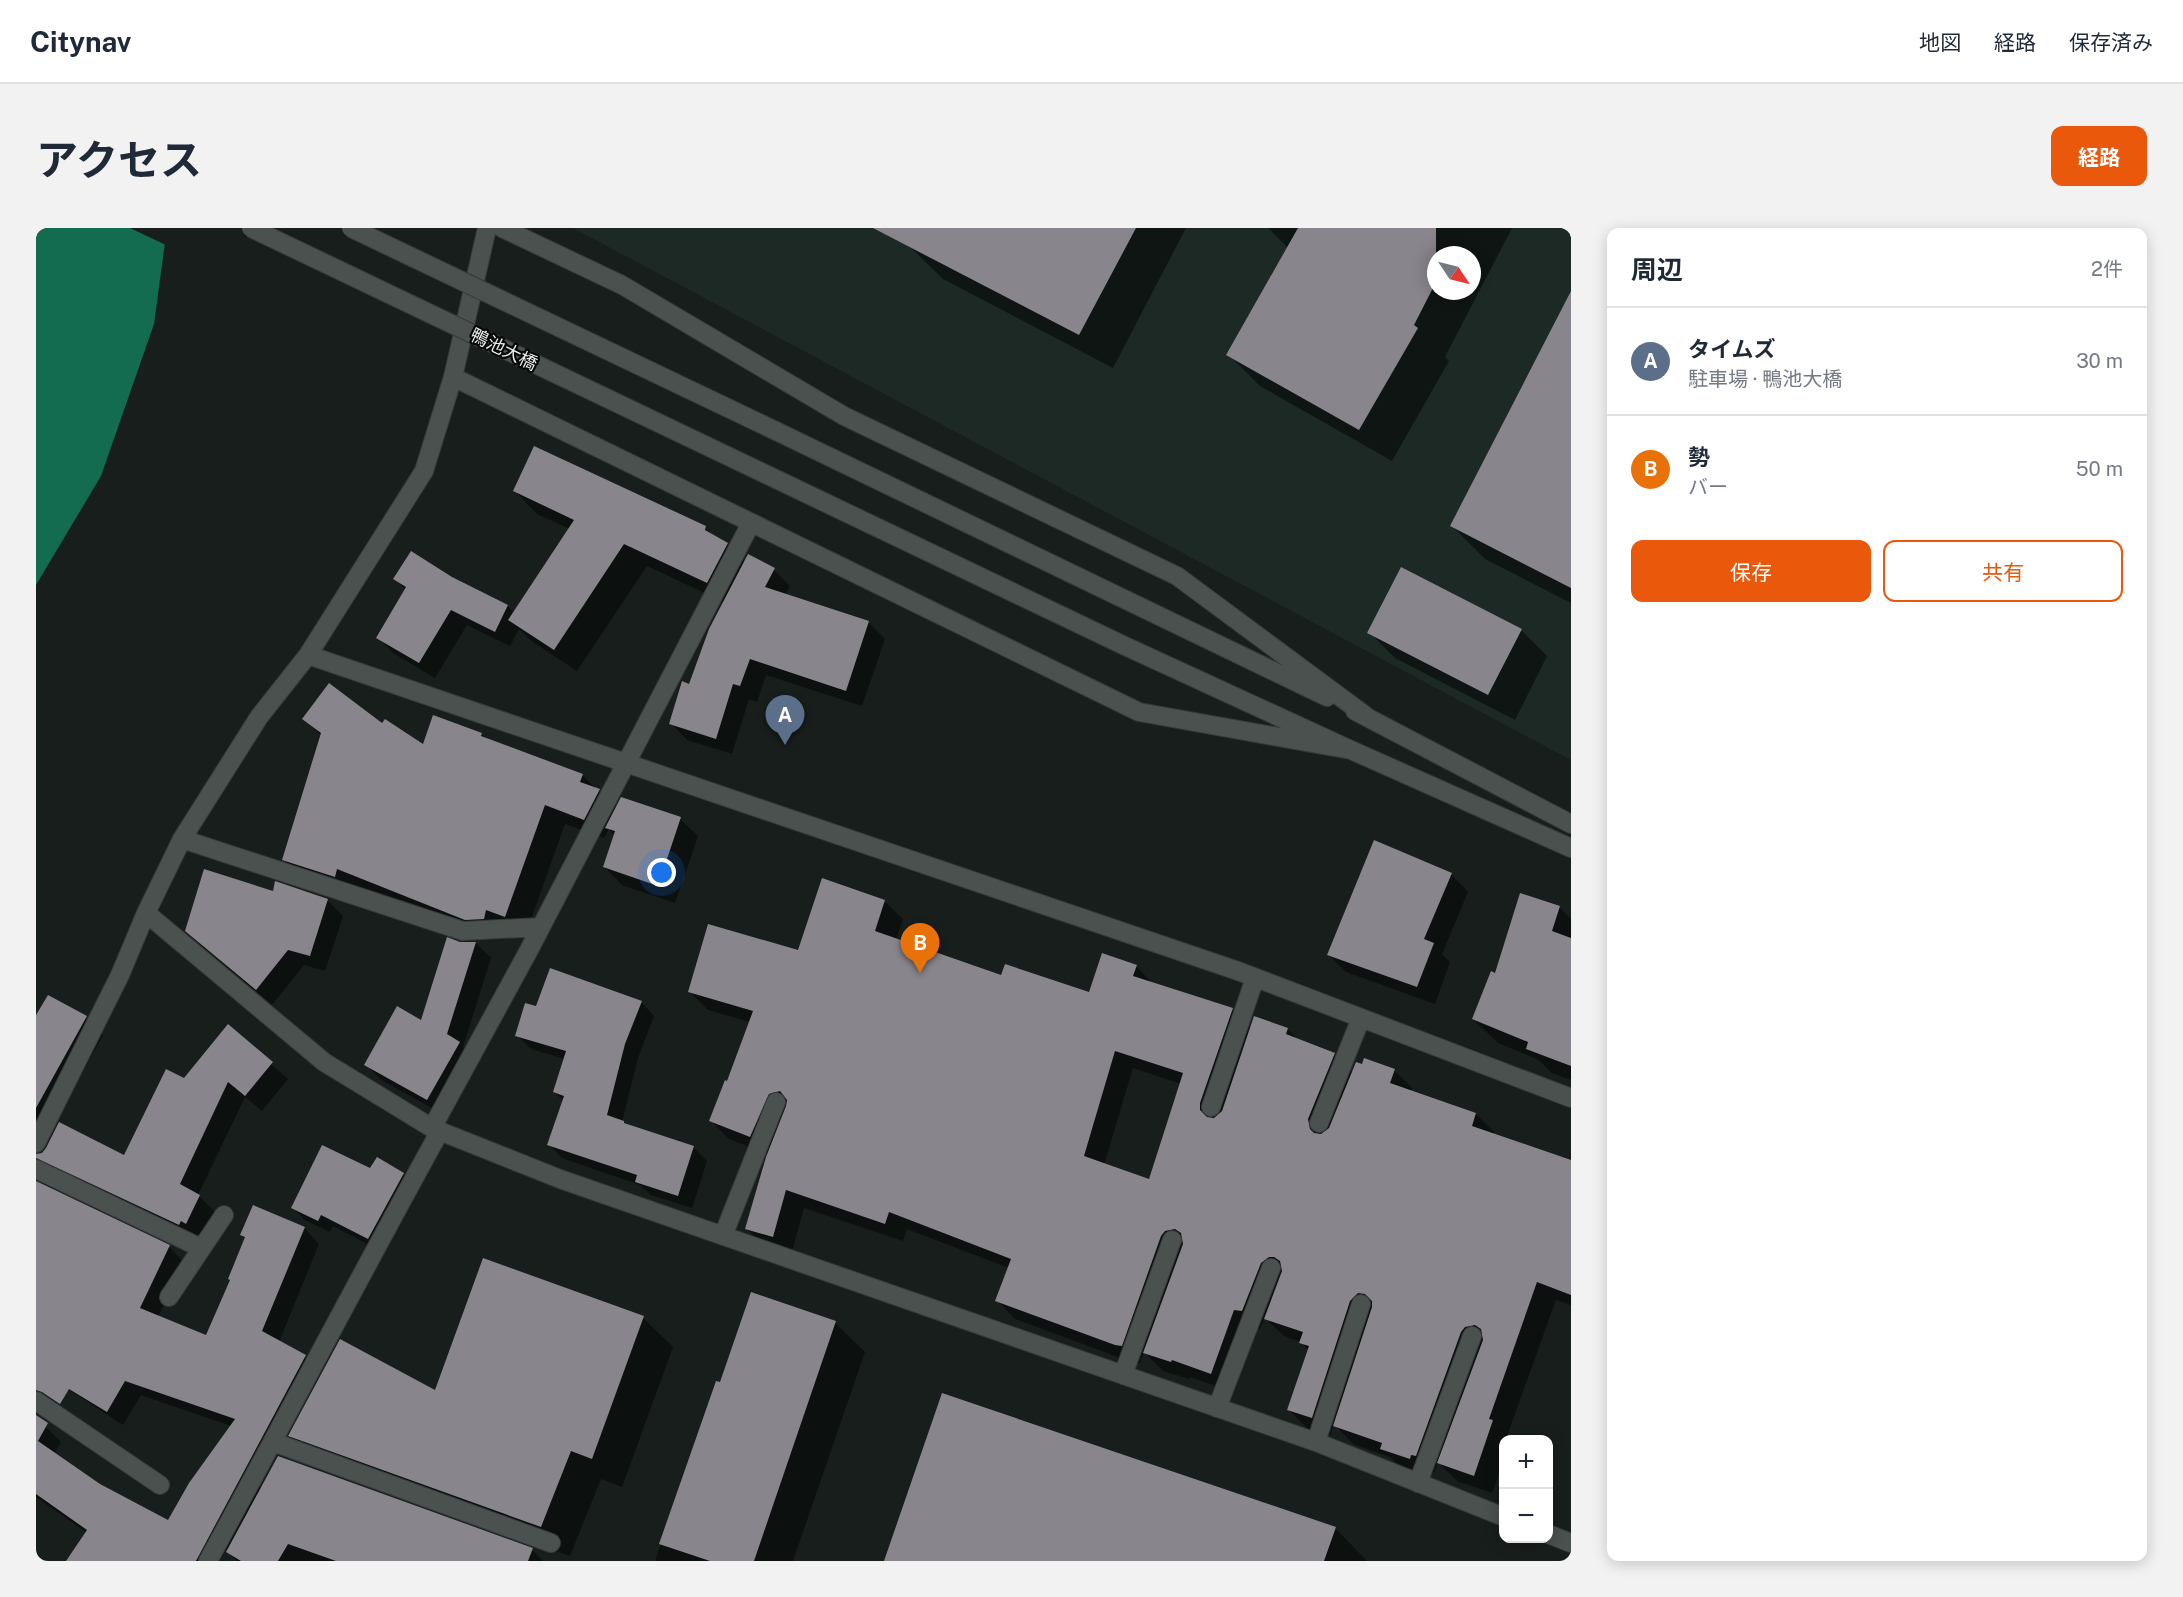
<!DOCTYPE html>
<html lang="ja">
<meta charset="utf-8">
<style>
body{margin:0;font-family:"Public Sans","Noto Sans JP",sans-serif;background:#f2f2f3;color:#1f2937}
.controls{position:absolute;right:18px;bottom:18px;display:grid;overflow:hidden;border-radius:12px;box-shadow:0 3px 15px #0003}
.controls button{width:54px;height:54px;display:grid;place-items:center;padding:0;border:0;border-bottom:2px solid #e0e1e3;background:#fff;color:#1f2937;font:30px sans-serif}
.compass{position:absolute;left:1391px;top:18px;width:54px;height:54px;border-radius:50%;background:#fff;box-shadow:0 3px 15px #0003;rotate:125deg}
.you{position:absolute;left:626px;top:645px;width:21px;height:21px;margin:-15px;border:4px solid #fff;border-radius:50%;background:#1a73e8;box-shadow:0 0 0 9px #1a73e833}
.badge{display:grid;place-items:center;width:39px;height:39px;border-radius:50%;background:#ea580c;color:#fff;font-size:20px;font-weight:700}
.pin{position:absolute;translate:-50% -50px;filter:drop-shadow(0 2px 3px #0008)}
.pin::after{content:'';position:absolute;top:32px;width:21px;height:18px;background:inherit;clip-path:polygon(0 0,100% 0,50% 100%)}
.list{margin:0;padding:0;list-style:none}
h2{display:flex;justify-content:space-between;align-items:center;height:78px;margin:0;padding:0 24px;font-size:26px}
h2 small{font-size:20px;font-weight:400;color:#747a83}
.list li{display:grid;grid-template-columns:39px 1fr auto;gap:18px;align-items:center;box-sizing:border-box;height:108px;padding:0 24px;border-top:2px solid #e0e1e3}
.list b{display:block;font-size:22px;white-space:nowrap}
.list p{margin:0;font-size:20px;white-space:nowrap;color:#747a83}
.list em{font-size:20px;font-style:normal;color:#747a83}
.actions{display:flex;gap:12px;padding:18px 24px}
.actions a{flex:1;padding:14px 0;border:2px solid #ea580c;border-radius:12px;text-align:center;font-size:21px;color:#ea580c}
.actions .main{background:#ea580c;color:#fff}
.map{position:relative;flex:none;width:1535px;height:1333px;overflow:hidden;border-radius:12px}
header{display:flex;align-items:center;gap:36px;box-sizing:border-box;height:84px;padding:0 30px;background:#fff;border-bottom:2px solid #e0e1e3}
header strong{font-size:28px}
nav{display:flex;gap:33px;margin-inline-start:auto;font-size:21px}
.intro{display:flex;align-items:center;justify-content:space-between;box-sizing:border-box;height:144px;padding:0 36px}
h1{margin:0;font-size:42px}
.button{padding:15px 27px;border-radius:12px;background:#ea580c;color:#fff;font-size:21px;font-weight:700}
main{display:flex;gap:36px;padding:0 36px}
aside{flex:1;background:#fff;border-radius:12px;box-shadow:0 3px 15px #0003}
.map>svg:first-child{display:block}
.built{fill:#1c2924;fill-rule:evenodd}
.water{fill:#136b50}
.pier{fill:#181e1c}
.shadow{fill:#0007;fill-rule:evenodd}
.building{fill:#89858c;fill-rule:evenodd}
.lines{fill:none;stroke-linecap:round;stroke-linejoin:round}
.street-casing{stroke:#363a38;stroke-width:20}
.secondary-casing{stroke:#363a38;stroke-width:20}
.street{stroke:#4a514e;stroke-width:18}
.secondary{stroke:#4a514e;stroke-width:18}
.secondary-bridge-casing{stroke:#363a38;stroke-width:20;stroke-linecap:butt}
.secondary-bridge{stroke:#4a514e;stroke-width:18}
.labels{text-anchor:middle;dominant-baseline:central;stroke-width:4.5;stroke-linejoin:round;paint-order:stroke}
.street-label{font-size:18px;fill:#e8ecea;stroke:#060807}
</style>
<header>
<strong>Citynav</strong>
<nav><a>地図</a><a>経路</a><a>保存済み</a></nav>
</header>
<div class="intro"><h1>アクセス</h1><a class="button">経路</a></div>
<main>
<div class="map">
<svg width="1535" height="1333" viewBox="0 0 1535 1333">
<rect width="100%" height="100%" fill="#181e1c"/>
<path class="built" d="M 537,0 L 1535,0 L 1535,532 ZM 1400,27 L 1436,27 L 1436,63 L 1400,63 Z"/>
<path class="water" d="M 0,0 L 131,0 L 118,96 L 65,248 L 0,357 Z"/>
<path class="pier" d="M 94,0 L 134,0 L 132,18 Z"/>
<path class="shadow" d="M 882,0 L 1150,0 L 1077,140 L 907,51 L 873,18 Z
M 1232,0 L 1476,0 L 1409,129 L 1413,133 L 1356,233 L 1224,158 L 1192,126 L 1252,20 ZM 1400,27 L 1436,27 L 1436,63 L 1400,63 Z
M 1535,66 L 1535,375 L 1449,331 L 1416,298 Z
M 479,263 L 669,300 L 680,310 L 691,316 L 709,334 L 738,342 L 754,358 L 749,367 L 832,394 L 849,411 L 826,478 L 730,447 L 721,474 L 713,471 L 696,526 L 651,512 L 635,495 L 654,458 L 688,374 L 611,338 L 541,443 L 497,414 L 483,401 L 474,418 L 431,397 L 399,450 L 357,425 L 342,409 L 370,362 L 359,351 L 416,350 L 472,378 L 478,385 L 534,301 L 501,286 Z
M 1485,402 L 1511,428 L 1479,492 L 1359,430 L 1333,404 Z
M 268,491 L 347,497 L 388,518 L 445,506 L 452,512 L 546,547 L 581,580 L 644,591 L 662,608 L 639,675 L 586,657 L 568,639 L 579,608 L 573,601 L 568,610 L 529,596 L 489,708 L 467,710 L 267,651 L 248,632 L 286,508 Z
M 1415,646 L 1432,664 L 1406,726 L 1414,734 L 1399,776 L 1310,744 L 1293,727 Z
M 238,665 L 291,672 L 307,688 L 289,743 L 268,737 L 236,777 L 167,719 L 151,703 Z
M 848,673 L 867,691 L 860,712 L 966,749 L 1054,766 L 1100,738 L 1117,756 L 1196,782 L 1215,801 L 1251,801 L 1263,812 L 1298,827 L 1317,845 L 1358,842 L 1376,860 L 1375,864 L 1440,886 L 1458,904 L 1457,906 L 1535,934 L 1535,1077 L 1520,1072 L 1471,1208 L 1475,1212 L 1468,1212 L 1468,1233 L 1456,1265 L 1421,1253 L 1402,1234 L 1398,1245 L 1394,1244 L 1392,1249 L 1364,1239 L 1354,1229 L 1317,1216 L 1298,1196 L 1294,1208 L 1271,1200 L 1252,1181 L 1273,1123 L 1265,1114 L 1248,1108 L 1229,1090 L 1224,1101 L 1216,1099 L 1194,1163 L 1154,1149 L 1153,1151 L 1127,1143 L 1108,1124 L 1104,1135 L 1098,1135 L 979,1091 L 961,1072 L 973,1040 L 871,1001 L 867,1013 L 768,980 L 755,1027 L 729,1019 L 711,1001 L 733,926 L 693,911 L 675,893 L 692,855 L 714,794 L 672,782 L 654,764 L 763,723 ZM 1097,840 L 1145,856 L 1114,953 L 1068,937 Z
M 1523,679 L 1535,691 L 1535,852 L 1516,845 L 1503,832 L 1462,815 L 1437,791 L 1459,747 Z
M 424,715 L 440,715 L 455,730 L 427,819 L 439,830 L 407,886 L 345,852 L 330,836 L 386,794 Z
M 605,774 L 618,788 L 602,830 L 586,894 L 591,898 L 657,919 L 671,933 L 656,980 L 615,967 L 604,957 L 526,930 L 513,916 L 528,873 L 518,864 L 529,831 L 495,821 L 481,807 L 501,779 Z
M 50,790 L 67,807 L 15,902 L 0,893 L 0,791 Z
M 192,798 L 252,851 L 226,883 L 209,869 L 162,967 L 180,985 L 166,1011 L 49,959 L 33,943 L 89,929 Z
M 335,942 L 367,946 L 380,959 L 345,1023 L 297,998 L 294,1004 L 269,992 L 257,980 Z
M 0,996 L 133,1019 L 148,1034 L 122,1089 L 171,1108 L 196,1052 L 210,1011 L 206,1007 L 268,1000 L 283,1016 L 243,1114 L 269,1129 L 284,1144 L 223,1259 L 496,1322 L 507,1333 L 201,1333 L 190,1322 L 184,1333 L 32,1333 L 51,1305 L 0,1269 L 0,1194 L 10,1199 L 25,1214 L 18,1226 L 63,1257 L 133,1294 L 195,1198 L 105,1167 L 87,1197 L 0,1140 Z
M 607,1090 L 637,1119 L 586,1259 L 565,1251 L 534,1328 L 284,1237 L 254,1207 L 399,1164 Z
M 799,1095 L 829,1124 L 757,1333 L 619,1333 L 681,1155 L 685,1156 Z
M 907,1167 L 1299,1300 L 1331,1333 L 850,1333 Z"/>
<path class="building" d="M 837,0 L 1100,0 L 1043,107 Z
M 1262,0 L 1400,0 L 1400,54 L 1378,97 L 1382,100 L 1323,202 L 1190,127 Z
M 1535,63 L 1535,360 L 1414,298 Z
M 498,218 L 670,298 L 669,302 L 692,315 L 671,355 L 588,316 L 518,422 L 472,392 L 538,292 L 477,263 Z
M 375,323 L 416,349 L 472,377 L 459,404 L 415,382 L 383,435 L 340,410 L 370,359 L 357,351 Z
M 712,326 L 739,340 L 729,359 L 833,393 L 810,463 L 714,431 L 704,458 L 697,456 L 680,511 L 633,496 L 646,453 L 653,456 L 673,401 Z
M 1365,339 L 1486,401 L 1452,467 L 1331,405 Z
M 293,455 L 346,495 L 349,491 L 387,516 L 397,487 L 446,505 L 445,508 L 547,546 L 544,554 L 564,561 L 548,592 L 509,577 L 469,689 L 450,682 L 448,691 L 429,692 L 301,641 L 299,649 L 246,632 L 285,505 L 266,491 Z
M 585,569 L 645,589 L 622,658 L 567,639 L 579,603 L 569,600 Z
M 1338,612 L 1416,645 L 1388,711 L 1398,715 L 1381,759 L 1291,727 Z
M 168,641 L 237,663 L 239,653 L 292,671 L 274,728 L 252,722 L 220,762 L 149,703 Z
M 786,650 L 849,672 L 839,703 L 965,747 L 969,736 L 1053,764 L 1066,725 L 1101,737 L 1097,748 L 1197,780 L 1164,875 L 1164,882 L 1171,889 L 1178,890 L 1186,883 L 1218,788 L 1252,800 L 1250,806 L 1299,825 L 1272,891 L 1274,901 L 1278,905 L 1285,906 L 1293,900 L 1320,834 L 1326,836 L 1328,830 L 1359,841 L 1354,855 L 1440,885 L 1436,898 L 1535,932 L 1535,1067 L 1501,1054 L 1453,1191 L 1457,1192 L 1438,1248 L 1401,1235 L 1447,1112 L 1445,1101 L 1439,1097 L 1429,1099 L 1425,1104 L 1380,1228 L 1375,1227 L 1374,1231 L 1344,1221 L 1346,1215 L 1297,1198 L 1336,1079 L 1336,1073 L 1329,1066 L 1322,1065 L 1314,1073 L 1276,1190 L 1251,1182 L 1273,1118 L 1263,1115 L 1267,1104 L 1228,1091 L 1246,1043 L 1244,1033 L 1238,1029 L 1233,1029 L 1225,1035 L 1206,1083 L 1198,1082 L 1175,1146 L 1136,1132 L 1135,1134 L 1107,1125 L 1147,1016 L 1145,1005 L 1139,1001 L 1129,1003 L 1125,1008 L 1086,1118 L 1079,1117 L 959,1073 L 975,1031 L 853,984 L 849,996 L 750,962 L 737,1009 L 709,1001 L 730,929 L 750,878 L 751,872 L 744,863 L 733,866 L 714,909 L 673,893 L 689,852 L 691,853 L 717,783 L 652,764 L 672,696 L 762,722 ZM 1079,823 L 1147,845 L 1113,951 L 1048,928 Z
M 1484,665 L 1524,678 L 1516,703 L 1535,710 L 1535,838 L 1490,821 L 1492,814 L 1436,791 L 1455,743 L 1459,745 Z
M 411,709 L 424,714 L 440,714 L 411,806 L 424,814 L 391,872 L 328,837 L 361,778 L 385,792 Z
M 514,740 L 606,773 L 589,816 L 571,887 L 588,893 L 588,895 L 658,918 L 642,968 L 599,954 L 601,947 L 511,917 L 528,868 L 517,864 L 530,823 L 479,808 L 489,775 L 500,778 Z
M 12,767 L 51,788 L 0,880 L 0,787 Z
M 192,796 L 237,834 L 209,868 L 192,854 L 144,956 L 164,967 L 150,996 L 145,993 L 143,997 L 0,930 L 0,926 L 6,925 L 10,920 L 23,894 L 88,927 L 130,841 L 148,850 Z
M 286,917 L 334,940 L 341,929 L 368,945 L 332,1011 L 285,987 L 282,993 L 255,980 Z
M 0,953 L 134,1017 L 104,1080 L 170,1107 L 194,1052 L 192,1051 L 209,1009 L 204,1007 L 217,977 L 269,999 L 226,1103 L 270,1127 L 160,1333 L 30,1333 L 51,1302 L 0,1266 L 0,1187 L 12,1195 L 2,1213 L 64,1256 L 132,1292 L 153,1255 L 199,1191 L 89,1153 L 71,1184 L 33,1161 L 24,1176 L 6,1164 L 0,1162 Z
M 447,1030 L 608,1088 L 556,1231 L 535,1223 L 505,1299 L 252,1208 L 304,1111 L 399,1162 Z
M 715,1064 L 800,1093 L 718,1333 L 674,1333 L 623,1316 L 680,1153 L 684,1154 Z
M 906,1165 L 1300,1299 L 1288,1333 L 848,1333 Z
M 242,1228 L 497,1320 L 492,1333 L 300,1333 L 252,1316 L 242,1333 L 205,1333 L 190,1324 Z"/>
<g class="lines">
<defs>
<path id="street" d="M 272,427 L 1202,743 L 1535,870
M 146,611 L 427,703 L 505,699
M 110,685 L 288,834 L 396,900 L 524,951 L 1280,1214 L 1468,1289
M 1175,879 L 1219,750
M 1283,895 L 1325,790
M 396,900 L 493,722 L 715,295
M 0,915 L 84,747 L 110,685 L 146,611 L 223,489 L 272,427 L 388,243 L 417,149
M 0,941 L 165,1020
M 687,1008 L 740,874
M 133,1069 L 188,987
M 1087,1147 L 1136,1012
M 0,1173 L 124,1257
M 1181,1180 L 1235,1040
M 237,1214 L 515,1315
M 1280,1214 L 1325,1076
M 1382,1255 L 1436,1108
M 1512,1306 L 1535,1315
M 172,1333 C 250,1190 325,1046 404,903"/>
<path id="secondary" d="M 451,0 L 417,149 L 1103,484 L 1315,522
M 466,0 L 586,57 L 808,188 L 1141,348 L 1330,488
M 740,203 L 1291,469
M 721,242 L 1089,418 L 1315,522 L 1535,620
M 1319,483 L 1535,596"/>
</defs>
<use href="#street" class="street-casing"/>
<use href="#secondary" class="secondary-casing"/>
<use href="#street" class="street"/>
<use href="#secondary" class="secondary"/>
<defs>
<path id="secondary-bridge" d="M 215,0 L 721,242
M 315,0 L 740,203"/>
</defs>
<use href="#secondary-bridge" class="secondary-bridge-casing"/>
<use href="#secondary-bridge" class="secondary-bridge"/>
</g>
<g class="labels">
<g class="street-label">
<text transform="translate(468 121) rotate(26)">鴨池大橋</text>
</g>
</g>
</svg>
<div class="controls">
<button>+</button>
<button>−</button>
</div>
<svg class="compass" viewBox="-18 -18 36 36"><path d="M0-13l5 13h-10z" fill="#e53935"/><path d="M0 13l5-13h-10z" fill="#747a83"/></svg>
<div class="you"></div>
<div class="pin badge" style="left:749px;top:517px;background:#5c6f8a">A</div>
<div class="pin badge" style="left:884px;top:745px;background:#e8710a">B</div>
</div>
<aside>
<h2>周辺<small>2件</small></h2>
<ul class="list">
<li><span class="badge" style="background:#5c6f8a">A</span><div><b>タイムズ</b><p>駐車場 · 鴨池大橋</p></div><em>30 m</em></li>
<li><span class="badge" style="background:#e8710a">B</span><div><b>勢</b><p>バー</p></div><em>50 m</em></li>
</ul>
<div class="actions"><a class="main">保存</a><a>共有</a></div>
</aside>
</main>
